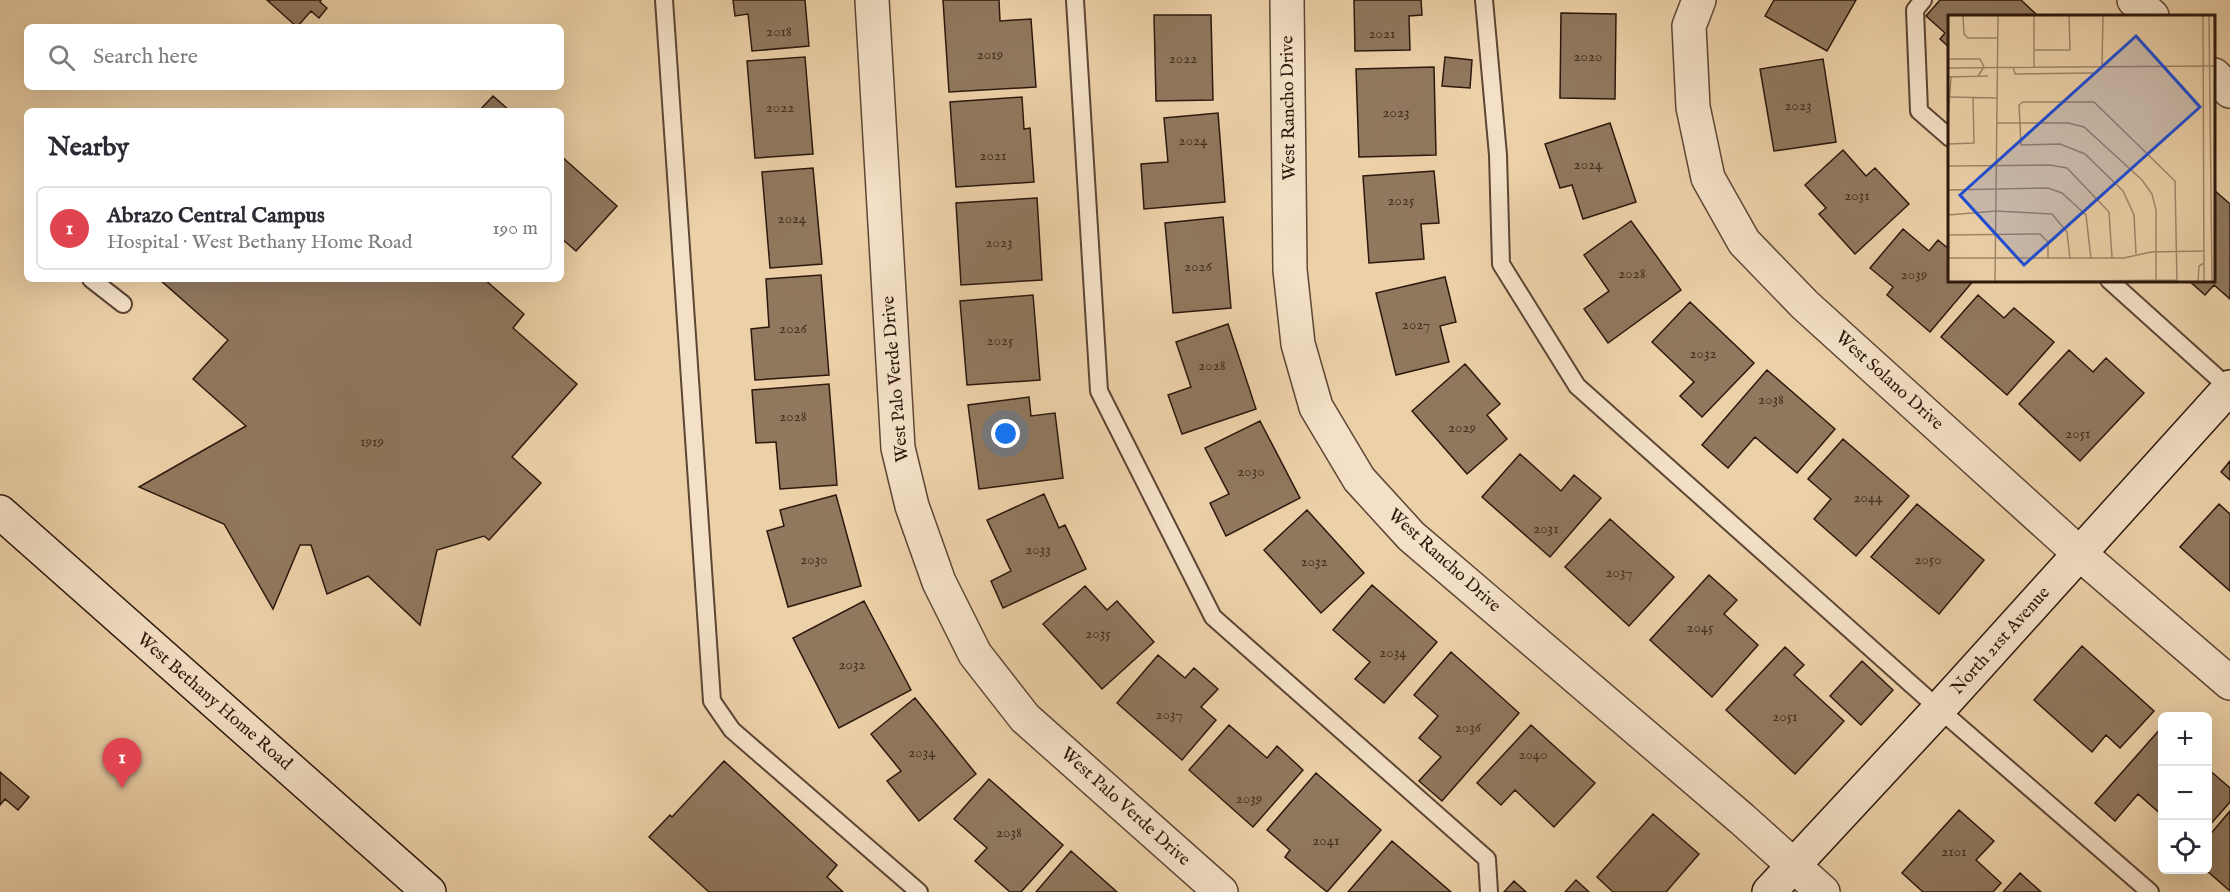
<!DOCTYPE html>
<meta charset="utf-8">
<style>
body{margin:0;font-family:"IM FELL English",serif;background:#f2f2f3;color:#2b2b33}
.controls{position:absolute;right:18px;bottom:18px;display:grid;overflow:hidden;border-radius:9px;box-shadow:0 6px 24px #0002}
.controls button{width:54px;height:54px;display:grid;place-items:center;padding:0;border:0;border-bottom:2px solid #e1e1e2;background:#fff;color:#2b2b33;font:30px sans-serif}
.you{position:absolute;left:1006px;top:434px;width:21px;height:21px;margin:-15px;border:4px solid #fff;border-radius:50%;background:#1a73e8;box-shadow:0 0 0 9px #1a73e833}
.badge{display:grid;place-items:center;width:39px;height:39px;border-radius:50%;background:#8f2418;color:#fff;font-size:20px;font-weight:700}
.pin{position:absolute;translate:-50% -50px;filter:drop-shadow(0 2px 3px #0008)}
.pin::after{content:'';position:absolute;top:32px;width:21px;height:18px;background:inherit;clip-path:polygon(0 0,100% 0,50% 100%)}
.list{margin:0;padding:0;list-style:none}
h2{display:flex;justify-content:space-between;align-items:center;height:78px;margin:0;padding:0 24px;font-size:26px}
h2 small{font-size:20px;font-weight:400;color:#7c7c81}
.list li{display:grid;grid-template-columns:39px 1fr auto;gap:18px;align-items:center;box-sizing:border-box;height:84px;margin:0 12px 12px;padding:0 12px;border:2px solid #e1e1e2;border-radius:9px}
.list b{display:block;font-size:22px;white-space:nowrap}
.list p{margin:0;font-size:20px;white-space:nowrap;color:#7c7c81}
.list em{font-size:20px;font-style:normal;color:#7c7c81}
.icon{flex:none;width:33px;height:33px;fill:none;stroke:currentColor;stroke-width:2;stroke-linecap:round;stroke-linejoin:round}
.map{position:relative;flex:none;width:2230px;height:892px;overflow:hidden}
.search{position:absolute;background:#fff;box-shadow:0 6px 24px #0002;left:24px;top:24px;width:540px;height:66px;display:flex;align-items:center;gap:15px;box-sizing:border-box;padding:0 21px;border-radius:9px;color:#7c7c81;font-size:22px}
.panel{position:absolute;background:#fff;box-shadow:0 6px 24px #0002;left:24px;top:108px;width:540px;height:174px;border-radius:9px}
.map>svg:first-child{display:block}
.building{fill:#90785e;stroke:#2d180d;stroke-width:1.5}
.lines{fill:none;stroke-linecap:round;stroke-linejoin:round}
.lane-casing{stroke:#5d4634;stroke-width:20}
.street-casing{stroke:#5d4634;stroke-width:36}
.secondary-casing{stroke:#2d180d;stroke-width:36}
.lane{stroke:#f3e0c6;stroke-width:16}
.street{stroke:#f3e0c6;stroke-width:33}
.secondary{stroke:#f3e0c6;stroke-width:33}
.labels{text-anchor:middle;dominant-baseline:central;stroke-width:4.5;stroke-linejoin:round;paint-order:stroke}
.number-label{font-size:15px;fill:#463021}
.street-label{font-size:18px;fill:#2d180d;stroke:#f3e0c6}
.inset-road{fill:none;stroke:#a0866a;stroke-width:1.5}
.view{fill:#1d4ed8;fill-opacity:0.15;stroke:#1d4ed8;stroke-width:3}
.inset-edge{fill:none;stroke:#2d180d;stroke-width:3}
</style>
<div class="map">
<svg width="2230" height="892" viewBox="0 0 2230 892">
<rect width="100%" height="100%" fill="#ecd0a8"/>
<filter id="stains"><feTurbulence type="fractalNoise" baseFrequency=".00333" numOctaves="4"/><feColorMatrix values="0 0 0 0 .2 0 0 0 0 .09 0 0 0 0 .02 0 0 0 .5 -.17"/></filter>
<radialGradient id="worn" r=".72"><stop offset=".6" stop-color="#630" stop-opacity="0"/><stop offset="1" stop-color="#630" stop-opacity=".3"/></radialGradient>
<path class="building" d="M 267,0 L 321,0 L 320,2 L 327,8 L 319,18 L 311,11 L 297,27 Z
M 733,0 L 805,0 L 809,46 L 752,51 L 748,14 L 735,16 Z
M 943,0 L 999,0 L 1000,21 L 1031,19 L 1036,87 L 949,92 Z
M 1354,0 L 1421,0 L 1422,15 L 1409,16 L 1410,50 L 1355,51 Z
M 1774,0 L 1856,0 L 1827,51 L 1765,16 Z
M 1940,0 L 2021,0 L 2038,16 L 1950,16 L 1950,48 L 1940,39 L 1945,33 L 1926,16 Z
M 1561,13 L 1616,14 L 1615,99 L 1560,98 Z
M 1154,15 L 1211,15 L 1213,100 L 1156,101 Z
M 805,57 L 813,154 L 755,158 L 747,61 Z
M 1445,57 L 1472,60 L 1470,88 L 1442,86 Z
M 1823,59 L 1836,142 L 1774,151 L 1760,69 Z
M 1434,67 L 1436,155 L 1359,157 L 1356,69 Z
M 493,96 L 510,111 L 479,111 Z
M 1022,97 L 1024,129 L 1030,128 L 1034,182 L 956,187 L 950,102 Z
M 1218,113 L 1225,202 L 1144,209 L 1141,164 L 1168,162 L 1164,118 Z
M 1610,123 L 1636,202 L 1583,219 L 1572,185 L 1560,188 L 1545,144 Z
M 1843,150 L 1866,176 L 1875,168 L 1909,204 L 1855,254 L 1819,214 L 1826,208 L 1805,185 Z
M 561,156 L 617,206 L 576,251 L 561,238 Z
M 813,168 L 822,264 L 770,268 L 762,172 Z
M 1434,171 L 1439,223 L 1421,224 L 1424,259 L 1369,263 L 1363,176 Z
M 2214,190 L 2230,204 L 2230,299 L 2214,285 L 2205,295 L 2188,280 L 2214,280 Z
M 1037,198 L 1042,280 L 961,285 L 956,203 Z
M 1223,217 L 1231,308 L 1173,313 L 1165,223 Z
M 1631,221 L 1681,290 L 1608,343 L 1584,309 L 1609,291 L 1584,255 Z
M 1903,229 L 1929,251 L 1938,240 L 1950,250 L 1950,280 L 1974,280 L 1930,332 L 1887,295 L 1893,287 L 1870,268 Z
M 821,275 L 829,375 L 755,380 L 751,329 L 769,327 L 766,279 Z
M 1445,277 L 1456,322 L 1440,326 L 1449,362 L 1396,375 L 1376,293 Z
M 159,279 L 484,279 L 524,314 L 513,328 L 577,384 L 512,457 L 541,483 L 489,540 L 484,536 L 437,550 L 420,625 L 368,576 L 327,594 L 311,545 L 300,545 L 273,609 L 224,524 L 139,487 L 246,426 L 193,379 L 228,340 Z
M 1033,295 L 1040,380 L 967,385 L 960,301 Z
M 1978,295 L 2004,318 L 2014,308 L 2054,342 L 2007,395 L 1941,337 Z
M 1690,302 L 1754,363 L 1702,417 L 1680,396 L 1694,382 L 1652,342 Z
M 1228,324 L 1256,409 L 1182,434 L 1168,395 L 1191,387 L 1176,342 Z
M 2069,350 L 2093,372 L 2106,358 L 2144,393 L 2080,461 L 2019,404 Z
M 1465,364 L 1500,404 L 1487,415 L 1507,439 L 1467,474 L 1412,411 Z
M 1767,370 L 1835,429 L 1797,473 L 1755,437 L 1728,468 L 1702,445 Z
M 829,384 L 837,485 L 780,489 L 776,442 L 756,443 L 752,390 Z
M 1029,397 L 1031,416 L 1055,413 L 1063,478 L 979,489 L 968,405 Z
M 1260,421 L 1300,498 L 1226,536 L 1210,503 L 1229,494 L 1205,448 Z
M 1843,439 L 1909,496 L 1856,556 L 1814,519 L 1831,499 L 1808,479 Z
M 1520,454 L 1561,491 L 1574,475 L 1601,498 L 1550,557 L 1482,497 Z
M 2230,461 L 2230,480 L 2221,472 Z
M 1044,494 L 1059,528 L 1065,525 L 1086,569 L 1003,608 L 991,581 L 1011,571 L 987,520 Z
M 836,495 L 861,586 L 788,607 L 767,531 L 784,526 L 780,510 Z
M 1917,504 L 1984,560 L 1939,614 L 1871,557 Z
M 2219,504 L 2230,514 L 2230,591 L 2180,547 Z
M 1307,510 L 1364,573 L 1321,613 L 1264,550 Z
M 1610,519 L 1674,577 L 1629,626 L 1565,567 Z
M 1709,575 L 1737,600 L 1724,614 L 1758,645 L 1712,697 L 1650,640 Z
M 1372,585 L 1437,642 L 1384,703 L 1355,679 L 1370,662 L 1333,630 Z
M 1085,586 L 1107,610 L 1117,601 L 1154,642 L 1102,689 L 1043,624 Z
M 864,601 L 911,690 L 839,728 L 793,638 Z
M 2082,646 L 2154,711 L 2120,748 L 2106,735 L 2092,752 L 2034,700 Z
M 1785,647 L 1804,665 L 1794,675 L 1844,721 L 1795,774 L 1726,710 Z
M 1451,652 L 1519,713 L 1442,801 L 1419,781 L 1441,757 L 1419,738 L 1438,716 L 1414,695 Z
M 1158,655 L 1185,678 L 1194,668 L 1218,689 L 1201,707 L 1216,720 L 1182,760 L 1117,703 Z
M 1862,661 L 1893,690 L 1861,725 L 1830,696 Z
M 915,698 L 976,774 L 919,821 L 887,781 L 901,771 L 871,734 Z
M 1229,725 L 1267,758 L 1277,746 L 1303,770 L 1253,827 L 1189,770 Z
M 1531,725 L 1595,783 L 1554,827 L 1515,790 L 1501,805 L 1477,783 Z
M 2161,728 L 2162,729 L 2162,815 L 2138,794 L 2115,821 L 2095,803 Z
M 724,761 L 837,865 L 827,877 L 843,892 L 709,892 L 649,837 L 670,815 L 672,817 Z
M 2208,769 L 2230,788 L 2230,802 L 2208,827 Z
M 0,772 L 29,797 L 18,810 L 5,799 L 0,805 Z
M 1316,773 L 1381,830 L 1327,892 L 1285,857 L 1290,850 L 1267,830 Z
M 989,779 L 1063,845 L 1021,892 L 1010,892 L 975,861 L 987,848 L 954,819 Z
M 1959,810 L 1994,841 L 1976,860 L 2001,883 L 1993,892 L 1923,892 L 1902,873 Z
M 2230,811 L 2230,891 L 2206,870 L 2208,870 L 2208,837 Z
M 1653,814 L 1699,854 L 1666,892 L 1613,892 L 1597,877 Z
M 1392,841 L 1451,892 L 1348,892 Z
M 1071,851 L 1117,892 L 1036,892 Z
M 2020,873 L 2041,892 L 2003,892 Z
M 1576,880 L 1589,892 L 1565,892 Z
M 1514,881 L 1526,892 L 1504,892 Z"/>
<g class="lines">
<defs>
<path id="lane" d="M 664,0 L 712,701 L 732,730 L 919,892
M 1075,0 L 1099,391 L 1213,617 L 1487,859 L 1489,892
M 1484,0 L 1498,155 L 1501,264 L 1577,386 L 1939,709 L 2150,892
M 1923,0 L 1915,10 L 1919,111 L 1950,138
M 91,279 L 123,304
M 2109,280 L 2230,389"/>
<path id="street" d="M 872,0 L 898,448 L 912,506 L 939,582 L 975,654 L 1025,718 L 1221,892
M 1287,0 L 1290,270 L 1298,344 L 1316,407 L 1359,479 L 1411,536 L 1742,819 L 1823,892
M 1699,0 L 1689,26 L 1693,107 L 1708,178 L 1744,242 L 1805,305 L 2080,554 L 2230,683
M 2134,0 L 2152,16
M 2214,75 L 2230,91"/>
<path id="secondary" d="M 0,512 L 429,892
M 1769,892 L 1939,709 L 2230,387"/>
</defs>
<use href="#lane" class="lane-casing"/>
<use href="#street" class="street-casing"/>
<use href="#secondary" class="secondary-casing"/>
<use href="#lane" class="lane"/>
<use href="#street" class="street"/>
<use href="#secondary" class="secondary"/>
</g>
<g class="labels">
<g class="number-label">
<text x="779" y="31">2018</text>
<text x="1382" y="33">2021</text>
<text x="990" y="54">2019</text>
<text x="1588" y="56">2020</text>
<text x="1183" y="58">2022</text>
<text x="1798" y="105">2023</text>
<text x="780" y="107">2022</text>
<text x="1396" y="112">2023</text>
<text x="1193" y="140">2024</text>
<text x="993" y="155">2021</text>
<text x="1588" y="164">2024</text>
<text x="1857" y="195">2031</text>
<text x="1401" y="200">2025</text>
<text x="792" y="218">2024</text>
<text x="999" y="242">2023</text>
<text x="1198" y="266">2026</text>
<text x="1632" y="273">2028</text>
<text x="1914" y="274">2039</text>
<text x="1416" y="324">2027</text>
<text x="793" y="328">2026</text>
<text x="1000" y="340">2025</text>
<text x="1703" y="353">2032</text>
<text x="1212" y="365">2028</text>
<text x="1771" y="399">2038</text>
<text x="793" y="416">2028</text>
<text x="1462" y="427">2029</text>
<text x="2078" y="433">2051</text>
<text x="372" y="441">1919</text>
<text x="1251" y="471">2030</text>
<text x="1868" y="497">2044</text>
<text x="1546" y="528">2031</text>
<text x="1038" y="549">2033</text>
<text x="814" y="559">2030</text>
<text x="1928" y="559">2050</text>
<text x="1314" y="561">2032</text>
<text x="1619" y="572">2037</text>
<text x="1700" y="627">2045</text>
<text x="1098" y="633">2035</text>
<text x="1393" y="652">2034</text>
<text x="852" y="664">2032</text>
<text x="1169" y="714">2037</text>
<text x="1785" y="716">2051</text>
<text x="1468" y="727">2036</text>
<text x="922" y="752">2034</text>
<text x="1533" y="754">2040</text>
<text x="1249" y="798">2039</text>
<text x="1009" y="832">2038</text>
<text x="1326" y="840">2041</text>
<text x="1954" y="851">2101</text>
</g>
<g class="street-label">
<text transform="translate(1289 108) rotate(-91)">West Rancho Drive</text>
<text transform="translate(896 379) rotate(-95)">West Palo Verde Drive</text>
<text transform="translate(1889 381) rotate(42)">West Solano Drive</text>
<text transform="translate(1444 561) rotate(42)">West Rancho Drive</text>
<text transform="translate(2001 641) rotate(-48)">North 21st Avenue</text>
<text transform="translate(214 702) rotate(41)">West Bethany Home Road</text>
<text transform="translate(1125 807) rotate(42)">West Palo Verde Drive</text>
</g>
</g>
<g transform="translate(1948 15)">
<rect width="267" height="267" fill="#ecd0a8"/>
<path class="inset-road" d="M 15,0 L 16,19 L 20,23 L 49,23M 86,0 L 86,52M 255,0 L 256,267M 261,0 L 264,267M 266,0 L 267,25M 86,35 L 122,35 L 121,0M 0,44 L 32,44 L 36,52 L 30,61M 154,51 L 155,0M 65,52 L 67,59 L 145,58M 154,52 L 155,0M 0,53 L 267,51M 0,62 L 40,61M 0,82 L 50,83M 0,105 L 3,62M 49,108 L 120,108 L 136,112 L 194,165 L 204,179 L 208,195 L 208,267M 0,129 L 26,128 L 25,82M 267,144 L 267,169M 0,151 L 102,150 L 119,153 L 161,197 L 164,243M 0,175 L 100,173 L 114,178 L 138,200 L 143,244M 0,200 L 48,196 L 104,199 L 119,217 L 122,244M 0,220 L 92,219 L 100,227 L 100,244M 188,239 L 186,200 L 175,176 L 137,139 L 112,129 L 73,130 L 71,90 L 75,87 L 146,87 L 227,166 L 229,267M 0,243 L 176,243 L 203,237 L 257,236M 42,267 L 229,265M 47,267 L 50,0M 250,267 L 251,251 L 256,248"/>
<path class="view" d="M 188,21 L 252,92 L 76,250 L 12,180 Z"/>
<rect width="267" height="267" class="inset-edge"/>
</g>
<rect width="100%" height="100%" filter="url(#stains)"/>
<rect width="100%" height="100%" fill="url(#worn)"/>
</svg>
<div class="controls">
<button>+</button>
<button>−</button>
<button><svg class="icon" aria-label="locate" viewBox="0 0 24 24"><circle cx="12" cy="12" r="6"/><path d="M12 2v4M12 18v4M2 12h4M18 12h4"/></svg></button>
</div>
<div class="you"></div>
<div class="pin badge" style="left:122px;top:788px;background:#e0444e">1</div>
<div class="search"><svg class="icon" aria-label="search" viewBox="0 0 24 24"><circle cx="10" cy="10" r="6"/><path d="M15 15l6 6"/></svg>Search here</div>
<section class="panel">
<h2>Nearby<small></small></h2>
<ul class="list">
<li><span class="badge" style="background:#e0444e">1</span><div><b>Abrazo Central Campus</b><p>Hospital · West Bethany Home Road</p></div><em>190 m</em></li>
</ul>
</section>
</div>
